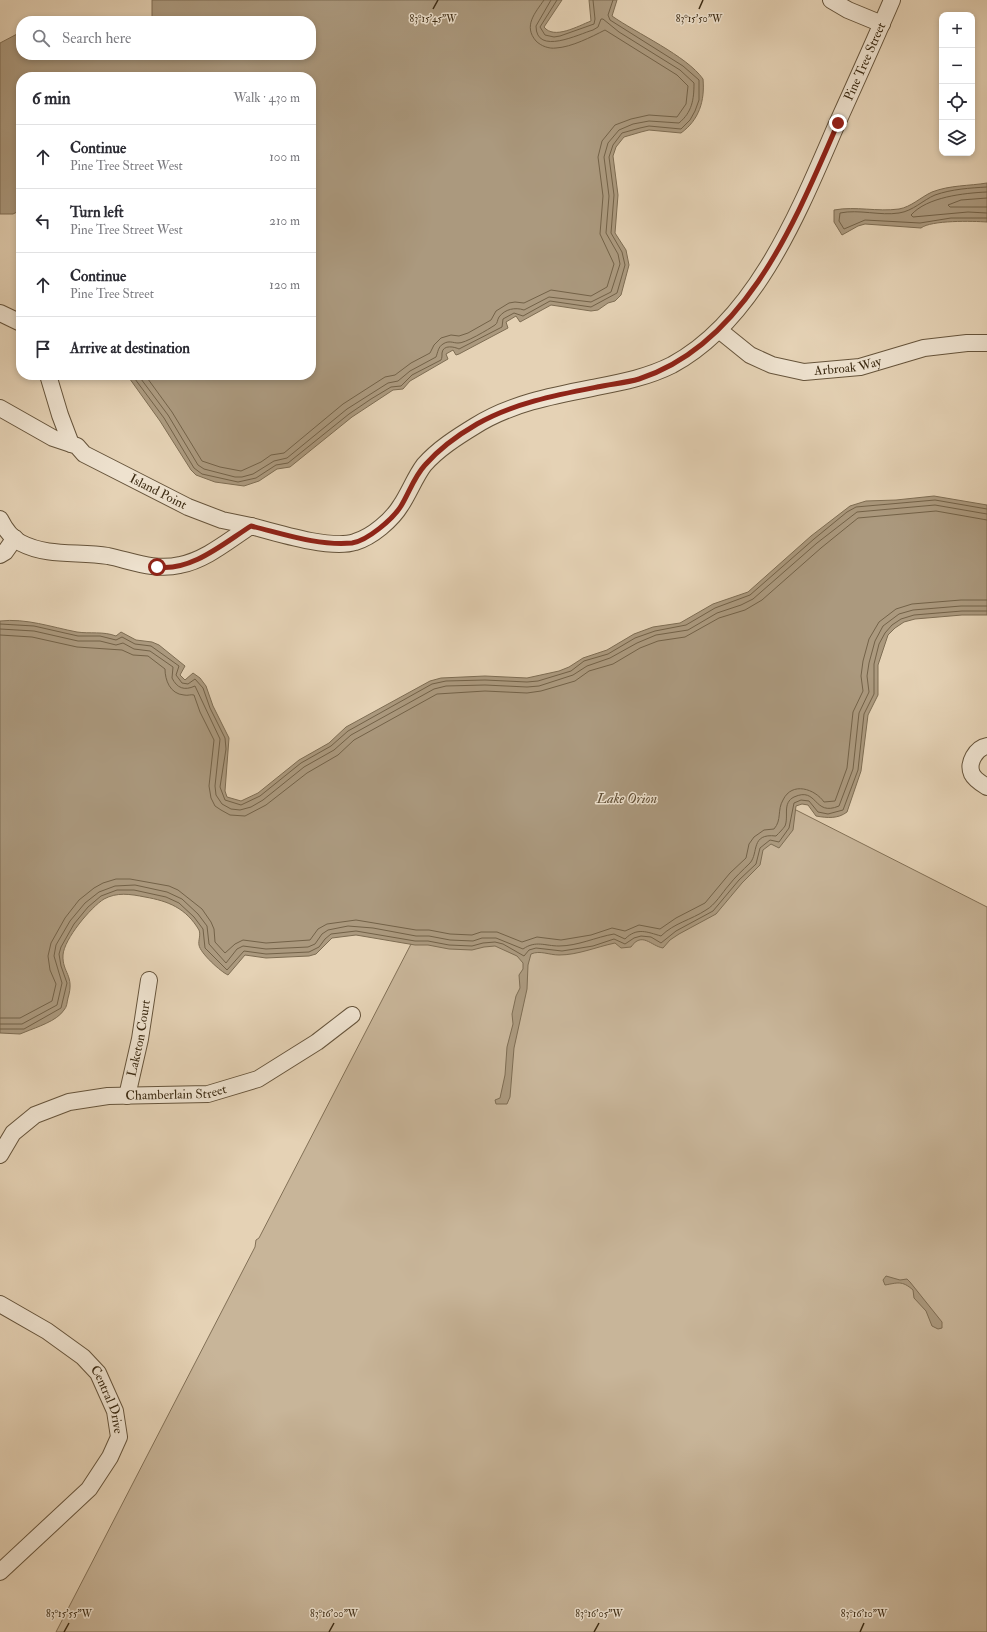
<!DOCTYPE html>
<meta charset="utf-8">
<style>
body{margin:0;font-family:"IM FELL Double Pica",serif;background:#f2f2f3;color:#2b2b33}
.controls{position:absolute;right:12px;top:12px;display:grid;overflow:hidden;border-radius:8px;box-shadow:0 2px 6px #0003}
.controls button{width:36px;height:36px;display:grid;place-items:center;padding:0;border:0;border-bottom:1px solid #e1e1e2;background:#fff;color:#2b2b33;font:20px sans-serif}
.stop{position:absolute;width:12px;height:12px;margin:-9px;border:3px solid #8f2418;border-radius:50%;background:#fff}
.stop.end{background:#8f2418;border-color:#fff;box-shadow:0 1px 4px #0008}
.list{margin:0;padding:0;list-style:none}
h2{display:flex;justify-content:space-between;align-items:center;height:52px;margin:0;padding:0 16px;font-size:17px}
h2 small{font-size:13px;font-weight:400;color:#7c7c81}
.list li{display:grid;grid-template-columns:26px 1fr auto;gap:12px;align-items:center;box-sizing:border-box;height:64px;padding:0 16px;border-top:1px solid #e1e1e2}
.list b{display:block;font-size:15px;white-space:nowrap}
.list p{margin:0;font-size:13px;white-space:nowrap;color:#7c7c81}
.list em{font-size:13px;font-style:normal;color:#7c7c81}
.icon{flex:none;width:22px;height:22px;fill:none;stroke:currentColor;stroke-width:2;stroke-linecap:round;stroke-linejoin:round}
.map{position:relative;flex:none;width:987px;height:1632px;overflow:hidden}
.search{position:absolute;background:#fff;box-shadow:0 2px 6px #0003;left:16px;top:16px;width:300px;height:44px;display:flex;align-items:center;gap:10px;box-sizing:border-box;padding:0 14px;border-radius:16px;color:#7c7c81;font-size:15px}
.panel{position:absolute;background:#fff;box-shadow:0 2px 6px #0003;left:16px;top:72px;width:300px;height:308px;border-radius:16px}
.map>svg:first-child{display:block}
.green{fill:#c8b599;stroke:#827056}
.water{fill:#ab997e;stroke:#7e6d53}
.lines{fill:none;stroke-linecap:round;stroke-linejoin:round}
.shore{stroke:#736248;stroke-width:1}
.street-casing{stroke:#66543b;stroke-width:18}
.street{stroke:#eee2cf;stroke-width:16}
.route{stroke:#8f2418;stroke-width:5}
.ticks{fill:none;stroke:#3b2a12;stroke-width:1.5}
.labels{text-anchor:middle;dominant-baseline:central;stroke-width:3;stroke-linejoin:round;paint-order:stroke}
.street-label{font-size:13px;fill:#3b2a12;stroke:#eee2cf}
.water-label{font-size:14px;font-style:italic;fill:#5d4b32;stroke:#eee2cf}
.ticks-label{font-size:10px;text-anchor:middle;fill:#3b2a12;stroke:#eee2cf;stroke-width:3;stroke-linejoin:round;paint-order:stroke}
</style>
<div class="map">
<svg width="987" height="1632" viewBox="0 0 987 1632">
<rect width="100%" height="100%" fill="#e5d2b5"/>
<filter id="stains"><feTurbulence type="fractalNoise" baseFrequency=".005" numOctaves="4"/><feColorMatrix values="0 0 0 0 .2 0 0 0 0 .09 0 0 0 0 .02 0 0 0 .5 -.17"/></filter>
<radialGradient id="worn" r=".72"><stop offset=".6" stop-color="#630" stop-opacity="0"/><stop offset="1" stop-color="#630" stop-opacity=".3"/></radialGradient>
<path class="green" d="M 546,683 L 987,907 L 987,1632 L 56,1632 L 255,1247 L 256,1240 L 259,1238 Z"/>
<path class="water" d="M 152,0 L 562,0 L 544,27 C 554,40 578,26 591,21 L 589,0 L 617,0 L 612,16 C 636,33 687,56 703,79 C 705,101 699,120 681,133 L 649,130 L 641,132 L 624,137 L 616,147 L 613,156 L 618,195 L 615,233 L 626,250 L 629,265 L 621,295 L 615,301 L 608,303 L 598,310 L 591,311 L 551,305 L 520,322 L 516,316 L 506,322 L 508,328 L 459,354 L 456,355 L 453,350 L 446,354 L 448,359 L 410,381 L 403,389 L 393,390 L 352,417 L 290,467 L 277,469 L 259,481 L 244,486 L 215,482 L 196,475 L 191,470 L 160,421 L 127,375 L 311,375 L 311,77 L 21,77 L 21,210 L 13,214 L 0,214 L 0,43 L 19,33 L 21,32 L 21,55 L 311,55 L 311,21 L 152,21 Z
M 987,183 L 987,222 C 973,221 931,220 921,228 L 865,224 L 858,226 L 842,235 L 834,222 L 834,210 C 856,206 877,212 899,209 C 911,207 921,197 932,192 C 950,185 969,186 987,183 Z
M 934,496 L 987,505 L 987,615 L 962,615 L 915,619 L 904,622 L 895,628 L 888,635 L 878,665 L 878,695 L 868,715 L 861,771 L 847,812 C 838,819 827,818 816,816 L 808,805 L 802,804 L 796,806 L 793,830 L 779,848 L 771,844 L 763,850 L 760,865 L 742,883 L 716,914 L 679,934 L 670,940 L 663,948 C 651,946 642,931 631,947 L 621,948 L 615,943 C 596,947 578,955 559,955 C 549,955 540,950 531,954 L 528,965 L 527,989 L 514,1048 L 510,1097 L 507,1104 L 496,1104 L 495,1100 L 500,1098 L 505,1075 L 507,1047 L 513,1024 L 512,1014 L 516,996 L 520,988 L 519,975 L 523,969 L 523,963 L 517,956 L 495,946 L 484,947 L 472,950 L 449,949 L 428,945 L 415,945 L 356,935 L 332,938 L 316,954 L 309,956 L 266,958 L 245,955 L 228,975 C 221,972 200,953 199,945 C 198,941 201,935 199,930 C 186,908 168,901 145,897 C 130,894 117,892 104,899 C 91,907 64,939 63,955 C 62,973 75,975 68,998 C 67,1002 67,1007 64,1010 C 57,1021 37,1027 25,1032 L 20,1034 L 0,1033 L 0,621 C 26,618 51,627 77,632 C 90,634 103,631 116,636 L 121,632 L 136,640 L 152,642 L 159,645 L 185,666 L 180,675 L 185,680 L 193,673 L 200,678 L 206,686 L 213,706 L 229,738 L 225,791 L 227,797 L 241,801 L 258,793 L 299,760 L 329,743 L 346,727 L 430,681 L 441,678 L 485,676 L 527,678 L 559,671 L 569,667 L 583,658 L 607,650 L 634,634 L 653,627 L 680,623 L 713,604 L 748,592 L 811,536 L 850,506 L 866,501 L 896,500 Z
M 886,1276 L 900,1280 L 907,1279 L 910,1282 L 942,1322 L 942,1328 L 938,1329 L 932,1326 L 926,1311 L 914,1298 L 913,1290 C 902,1280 897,1283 885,1285 L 883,1280 Z"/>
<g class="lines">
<path class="shore" d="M 557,0 L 540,27 L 545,35 L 554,37 L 560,36 L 594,24 L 595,19 L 593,0
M 987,187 C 970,188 952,189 935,195 C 923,200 913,211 899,213 C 880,216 859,209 840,213 L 839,221 L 844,229 L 865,220 L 920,223 L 951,218 L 987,218
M 987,192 C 964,193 927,197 911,215 L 913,217 L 968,212 L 987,213
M 987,198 L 961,200 L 948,205 L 950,207 L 987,207
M 132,375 L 164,418 L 194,468 L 202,474 L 238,482 L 256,478 L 276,465 L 288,463 L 349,414 L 371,399 L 391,387 L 401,386 L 412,375 L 441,360 C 442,358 442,356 442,353 C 443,344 455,347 459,349 L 502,327 L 503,319 L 514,313 L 523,316 L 550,301 L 591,307 L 617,293 L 625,265 L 622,252 L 611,233 L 614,195 L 609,157 L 613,145 L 622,133 L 640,128 L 649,126 L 681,129 L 690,120 L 695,111 L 699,100 L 699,80 L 683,66 L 610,20 L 608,15 L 613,0
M 138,375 L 168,415 L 198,465 L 204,469 L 235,477 L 242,477 L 253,474 L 274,461 L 287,458 L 347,409 L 388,383 L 398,381 L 410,371 L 436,357 C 438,352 438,347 443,344 C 449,340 453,343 458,343 C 464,344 489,329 495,325 C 498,323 497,320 499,317 C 505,309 515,307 524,310 L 549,297 L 591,302 L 611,292 L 620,264 L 618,254 L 606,233 L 609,196 L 604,157 L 608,143 L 619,130 L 633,124 L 649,121 L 679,123 C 692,112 694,100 694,83 L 680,70 L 619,32 L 603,19 L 601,19 L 598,27 L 593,30 C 579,34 536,56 536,26 L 551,0
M 145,375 L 172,412 L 202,461 L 220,467 L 241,471 L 261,462 L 271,455 L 284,453 L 343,404 L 385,377 L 395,375 L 411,363 L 430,353 L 434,345 L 441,338 L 451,335 L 459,336 L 468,333 L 491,320 L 496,311 L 509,303 L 515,302 L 524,303 L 551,290 L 591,296 L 607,287 L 614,264 L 600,234 L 603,196 L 598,157 L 602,141 L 615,125 L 631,119 L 649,115 L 677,117 L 686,104 L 688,86 L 677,75 L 605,30 C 591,37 572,47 556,48 C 549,49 541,46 536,41 C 523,26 535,13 544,0
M 0,624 L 34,626 L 78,636 L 100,636 L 116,640 L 122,637 L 135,644 L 151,646 L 179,666 L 176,675 L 182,683 L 188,684 L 195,679 L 203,688 L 210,708 L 225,738 L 226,749 L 220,787 L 225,800 L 241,805 L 260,796 L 301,763 L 331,746 L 348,731 L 432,684 L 446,681 L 485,680 L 527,682 L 538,681 L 571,671 L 584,661 L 608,654 L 635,638 L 655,631 L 686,625 L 715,608 L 750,595 L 814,539 L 847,512 L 856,507 L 935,500 L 987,509
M 0,629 L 34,631 L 78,641 L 100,641 L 116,645 L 123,643 L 134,649 L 150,651 L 173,667 L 172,678 C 177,688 184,691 195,686 L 220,739 L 215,786 L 216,795 L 222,804 L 231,809 L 240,810 L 251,807 L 263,800 L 304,767 L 334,750 L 351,735 L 434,689 L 446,686 L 485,685 L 527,687 L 539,686 L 573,675 L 587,666 L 610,658 L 637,643 L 656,635 L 688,630 L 717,613 L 741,605 L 753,599 L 817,543 L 857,512 L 935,505 L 987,514
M 0,635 L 32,637 L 77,647 L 122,650 L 133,655 L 148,656 L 165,669 C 165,680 170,694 184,695 C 188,696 191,694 194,695 L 200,712 L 214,740 L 209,786 L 211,798 L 215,806 L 221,810 L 230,815 L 245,816 L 266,805 L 307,773 L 338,755 L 354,740 L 437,694 L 485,691 L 527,693 L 541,691 L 575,681 L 589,671 L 613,664 L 640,648 L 658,641 L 685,637 L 719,618 L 745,610 L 762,600 L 821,548 L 858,518 L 936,511 L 987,520
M 0,1018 L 20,1018 L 52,1001 L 56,984 L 50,970 L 48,956 L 51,943 L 65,918 L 79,900 L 94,888 L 103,883 L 116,879 L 130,879 L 169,886 L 178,890 L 202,909 L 211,922 L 214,929 L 215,942 L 225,953 L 235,944 L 243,940 L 266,943 L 310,940 L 318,929 L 327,924 L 356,920 L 416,930 L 429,930 L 450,934 L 472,935 L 481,932 L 497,932 L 522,942 L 537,937 L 561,940 L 591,935 L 612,928 L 625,931 L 639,925 L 660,929 L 676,918 L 705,903 L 730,873 L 746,858 L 749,844 L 754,837 L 764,830 L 774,829 C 782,820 777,810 783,800 C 792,781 815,789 824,802 L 835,801 L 847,768 L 853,712 L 863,691 L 861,676 L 863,661 L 869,639 L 879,622 L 896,609 L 912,604 L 961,600 L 987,600
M 0,1024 L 22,1024 L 57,1005 L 62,983 L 54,956 L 56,945 L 70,921 L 85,903 L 99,892 L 115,886 L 135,885 L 167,892 L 182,899 L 198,914 L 207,926 L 209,944 L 226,963 L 237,949 L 243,946 L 266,949 L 308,947 L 315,944 L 322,934 L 328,930 L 348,926 L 373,928 L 416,936 L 429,936 L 450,940 L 473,941 L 482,938 L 496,938 L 523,949 C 536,940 545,946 559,946 C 578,946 596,937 614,934 L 625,939 C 637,927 647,932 661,936 C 674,923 691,920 706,910 C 715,905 722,893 729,885 C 735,877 743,870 750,863 C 759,853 750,833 776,836 C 779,833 783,829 785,826 C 789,816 782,803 794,797 C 818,786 813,817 839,806 L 853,769 L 859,713 L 869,692 L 867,676 L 869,663 L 875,641 L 883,626 L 899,614 L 913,610 L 961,606 L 987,606
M 0,1029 L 24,1029 L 61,1008 L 67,983 L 61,966 L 59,954 L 61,947 L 74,924 L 88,907 L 101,896 L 117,890 L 134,890 L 166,897 L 179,903 L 194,917 L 203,929 L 205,948 L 227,970 L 244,951 L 266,954 L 309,952 L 319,947 L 325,939 L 331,934 L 356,931 L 415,941 L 428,941 L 449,945 L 472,946 L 483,943 L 495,942 L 503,944 L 524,956 L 529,950 L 536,948 L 562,951 L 593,946 L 614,939 L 625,944 L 634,938 L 641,936 L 651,937 L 661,943 L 676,931 L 713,911 L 739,880 L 756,864 L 760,848 L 770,840 L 779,842 L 789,828 L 794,803 L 801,800 L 809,801 L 818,812 L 828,814 L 843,810 L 858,770 L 864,714 L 874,694 L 874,664 L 879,644 L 885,633 L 892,625 L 901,619 L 914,615 L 962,611 L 987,611"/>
<defs>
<g id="street">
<path d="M 831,0 L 848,10 L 882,24"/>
<path d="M 0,313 L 21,323"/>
<path id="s1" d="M 719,330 L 750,355 L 772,365 L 804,372 L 860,367 L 924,348 L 967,343 L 987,343"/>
<path d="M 48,375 L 60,415 L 71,444"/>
<path id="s2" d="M 0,408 L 53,438 L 77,446 L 84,454 L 188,507 L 222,520 L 251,526"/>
<path id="s3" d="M 0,519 C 5,529 11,538 21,543 C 48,557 79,551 108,556 C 132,561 155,571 180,565 C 206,560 229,540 251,526 C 277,533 331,550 355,542 C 372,537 392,520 401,505 C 409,493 415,477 424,465 C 438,449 457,437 475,426 C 511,403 556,395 597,387 C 623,382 648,377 672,365 C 756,320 800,209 836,126 C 855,84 874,42 892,0"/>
<path d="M 0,555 L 5,552 L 15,538"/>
<path d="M 987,746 C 976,748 967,763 972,774 C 975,780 982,784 987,787"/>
<path id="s4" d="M 127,1096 L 140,1039 L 149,980"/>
<path id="s5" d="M 0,1155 L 13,1133 L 35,1115 L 69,1102 L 108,1096 L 208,1094 L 258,1079 L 317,1042 L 352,1015"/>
<path id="s6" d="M 0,1304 L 47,1331 L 83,1357 L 98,1373 L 115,1411 L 119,1437 L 110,1457 L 89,1489 L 0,1572"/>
</g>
</defs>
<use href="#street" class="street-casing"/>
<use href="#street" class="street"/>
</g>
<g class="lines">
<path class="route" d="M 157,567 C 191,572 224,543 251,526 C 284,534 318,546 352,543 C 367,541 393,519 401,506 C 409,493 414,477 425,465 C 439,449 458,435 477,424 C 514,403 556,395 597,387 C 610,384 626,383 639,379 C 747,344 796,219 838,123"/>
</g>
<path class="ticks" d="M 433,9 L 438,0M 699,9 L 703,0M 64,1632 L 69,1623M 329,1632 L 334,1623M 594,1632 L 599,1623M 860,1632 L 864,1623"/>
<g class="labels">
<g class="street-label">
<text stroke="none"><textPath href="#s3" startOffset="1126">Pine Tree Street</textPath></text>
<text stroke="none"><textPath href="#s1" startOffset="141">Arbroak Way</textPath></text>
<text stroke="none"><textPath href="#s2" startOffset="180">Island Point</textPath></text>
<text stroke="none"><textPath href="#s4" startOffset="59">Laketon Court</textPath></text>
<text stroke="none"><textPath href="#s5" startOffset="198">Chamberlain Street</textPath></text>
<text stroke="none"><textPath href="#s6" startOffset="149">Central Drive</textPath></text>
</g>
<g class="water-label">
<text x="627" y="798">Lake Orion</text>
</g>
</g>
<g class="ticks-label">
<text x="433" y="22">83°15'45"W</text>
<text x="699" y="22">83°15'50"W</text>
<text x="69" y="1617">83°15'55"W</text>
<text x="334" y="1617">83°16'00"W</text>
<text x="599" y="1617">83°16'05"W</text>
<text x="864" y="1617">83°16'10"W</text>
</g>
<rect width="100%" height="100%" filter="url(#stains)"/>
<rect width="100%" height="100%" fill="url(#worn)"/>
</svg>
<div class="controls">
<button>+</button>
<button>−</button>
<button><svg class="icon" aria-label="locate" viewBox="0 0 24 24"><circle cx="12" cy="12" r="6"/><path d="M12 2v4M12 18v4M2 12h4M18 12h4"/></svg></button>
<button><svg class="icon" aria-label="layers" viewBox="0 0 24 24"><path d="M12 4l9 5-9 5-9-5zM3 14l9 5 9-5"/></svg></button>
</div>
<div class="stop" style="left:157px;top:567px"></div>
<div class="stop end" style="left:838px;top:123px"></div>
<div class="search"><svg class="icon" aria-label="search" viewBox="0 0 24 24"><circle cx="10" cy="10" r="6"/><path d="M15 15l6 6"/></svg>Search here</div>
<section class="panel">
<h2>6 min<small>Walk · 430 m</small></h2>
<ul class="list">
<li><svg class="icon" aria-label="ahead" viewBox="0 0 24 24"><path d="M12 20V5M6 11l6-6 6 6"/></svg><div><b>Continue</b><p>Pine Tree Street West</p></div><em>100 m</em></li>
<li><svg class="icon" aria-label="left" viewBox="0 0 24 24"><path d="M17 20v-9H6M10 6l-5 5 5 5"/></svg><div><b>Turn left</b><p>Pine Tree Street West</p></div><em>210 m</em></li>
<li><svg class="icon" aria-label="ahead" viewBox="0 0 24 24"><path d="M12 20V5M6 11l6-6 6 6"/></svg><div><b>Continue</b><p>Pine Tree Street</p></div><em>120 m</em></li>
<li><svg class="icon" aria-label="arrive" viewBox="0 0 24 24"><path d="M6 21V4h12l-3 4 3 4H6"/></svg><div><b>Arrive at destination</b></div></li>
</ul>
</section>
</div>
